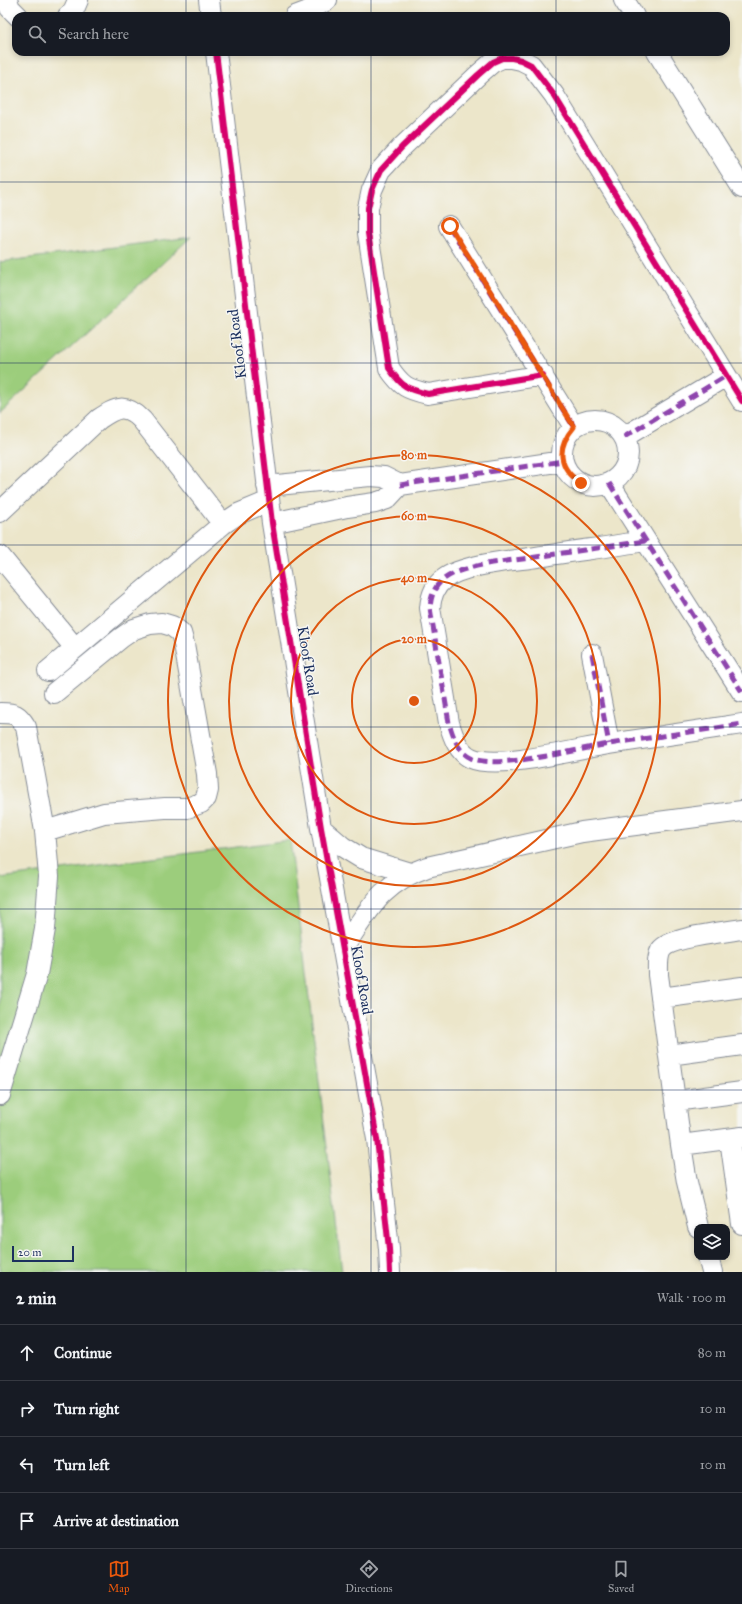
<!DOCTYPE html>
<meta charset="utf-8">
<style>
body{margin:0;font-family:"IM FELL Great Primer",serif;background:#242831;color:#f1f3f6}
.controls{position:absolute;right:12px;bottom:12px;display:grid;overflow:hidden;border-radius:8px;box-shadow:0 2px 6px #0003}
.controls button{width:36px;height:36px;display:grid;place-items:center;padding:0;border:0;border-bottom:1px solid #363941;background:#171b24;color:#f1f3f6;font:20px sans-serif}
.scale{position:absolute;left:12px;bottom:10px;width:62px;box-sizing:border-box;padding-left:4px;border:2px solid #1b2f5e;border-top:0;font-size:11px;line-height:14px;white-space:nowrap;color:#1b2f5e;-webkit-text-stroke:3px #f6f6f2;paint-order:stroke}
.stop{position:absolute;width:12px;height:12px;margin:-9px;border:3px solid #ea580c;border-radius:50%;background:#fff}
.stop.end{background:#ea580c;border-color:#fff;box-shadow:0 1px 4px #0008}
.list{margin:0;padding:0;list-style:none}
h2{display:flex;justify-content:space-between;align-items:center;height:52px;margin:0;padding:0 16px;font-size:17px}
h2 small{font-size:13px;font-weight:400;color:#9ea1a6}
.list li{display:grid;grid-template-columns:26px 1fr auto;gap:12px;align-items:center;box-sizing:border-box;height:56px;padding:0 16px;border-top:1px solid #363941}
.list b{display:block;font-size:15px;white-space:nowrap}
.list em{font-size:13px;font-style:normal;color:#9ea1a6}
.icon{flex:none;width:22px;height:22px;fill:none;stroke:currentColor;stroke-width:2;stroke-linecap:round;stroke-linejoin:round}
.map{position:relative;flex:none;width:742px;height:1272px;overflow:hidden}
.search{position:absolute;background:#171b24;box-shadow:0 2px 6px #0003;left:12px;right:12px;top:12px;height:44px;display:flex;align-items:center;gap:10px;box-sizing:border-box;padding:0 14px;border-radius:12px;color:#9ea1a6;font-size:15px}
.sheet{height:276px;background:#171b24}
nav{display:flex;justify-content:space-around;align-items:center;box-sizing:border-box;height:56px;border-top:1px solid #363941;background:#171b24;font-size:11px;color:#9ea1a6}
nav a{display:grid;justify-items:center;gap:2px}
nav .on{color:#ea580c}
.map>svg:first-child{display:block}
.green{fill:#9ccd7c;stroke:#5c7e6d}
.lines{fill:none;stroke-linecap:round;stroke-linejoin:round}
.minor-casing{stroke:#848a94;stroke-width:22}
.minor{stroke:#fff;stroke-width:20}
.quiet{stroke:#8e44ad;stroke-width:5;stroke-dasharray:10 5;stroke-linecap:butt}
.cycleway-casing{stroke:#f6f6f2;stroke-width:8}
.cycleway{stroke:#d6006c;stroke-width:6}
.route{stroke:#ea580c;stroke-width:5}
.grid{fill:none;stroke:#1b2f5e;stroke-width:1;stroke-opacity:0.55}
.ring{fill:none;stroke:#de5710;stroke-width:2}
.labels{text-anchor:middle;dominant-baseline:central;stroke-width:3;stroke-linejoin:round;paint-order:stroke}
.street-label{font-size:15px;fill:#1b2f5e;stroke:#f6f6f2}
.centre{fill:#de5710;stroke:#f6f6f2;stroke-width:2}
.ring-label{font-size:12px;text-anchor:middle;font-weight:bold;fill:#de5710;stroke:#f6f6f2;stroke-width:3;stroke-linejoin:round;paint-order:stroke}
</style>
<div class="map">
<svg width="742" height="1272" viewBox="0 0 742 1272">
<rect width="100%" height="100%" fill="#f6f6f2"/>
<filter id="ink" filterUnits="userSpaceOnUse"><feTurbulence type="fractalNoise" baseFrequency=".025" numOctaves="2"/><feDisplacementMap in="SourceGraphic" scale="8" xChannelSelector="R" yChannelSelector="G"/><feConvolveMatrix kernelMatrix="1 2 1 2 8 2 1 2 1" color-interpolation-filters="sRGB"/></filter>
<filter id="wash" filterUnits="userSpaceOnUse"><feTurbulence type="fractalNoise" baseFrequency=".012" numOctaves="4" result="noise"/><feDisplacementMap in="SourceGraphic" scale="16" xChannelSelector="R" yChannelSelector="G"/><feGaussianBlur stdDeviation="0.9" result="paint"/><feColorMatrix in="noise" values="0 0 0 0 0 0 0 0 0 0 0 0 0 0 0 0 0 1.4 0 .05"/><feComposite in="paint" operator="in"/></filter>
<g filter="url(#wash)">
<rect width="100%" height="100%" fill="#ece6ca"/>
<path class="green" d="M 191,237 L 0,413 L 0,262 Z
M 290,840 L 342,1272 L 0,1272 L 0,878 Z"/>
</g>
<g filter="url(#ink)">
<g class="lines">
<defs>
<path id="minor" d="M 7,0 L 10,8 L 18,16
M 209,0 L 211,16
M 624,0 L 634,16
M 68,16 L 72,14 L 78,0
M 295,16 L 308,11 L 327,0
M 216,52 L 272,523 L 321,828 L 377,1139 L 389,1249 L 390,1272
M 657,52 L 742,188
M 449,226 L 574,427
M 543,375 L 428,394 C 407,389 402,387 389,368 L 368,233 L 368,208 L 372,190 L 381,170 L 402,147 L 478,75 L 493,62 L 502,58 L 512,58 L 521,60 L 531,65 L 554,95 L 742,401
M562 453a33 33 0 1 1 66 0a33 33 0 1 1-66 0Z
M 624,437 L 726,376
M 609,483 L 742,692
M 267,486 L 370,476 L 384,477 L 400,485 L 563,461
M 0,512 L 99,419 C 117,407 125,403 142,420 L 223,524
M 272,523 L 347,507 L 375,503 L 387,499 L 400,485
M 645,541 C 607,547 568,552 530,558 C 507,561 462,565 444,579 C 434,586 431,596 430,608 L 449,723 C 453,736 458,752 471,758 C 498,770 578,749 609,744 C 654,737 698,731 742,724
M 0,556 L 75,648
M 592,654 L 609,744
M 48,671 L 223,524 L 238,514 L 269,501
M 0,713 C 15,713 18,714 26,727 L 45,831 L 49,876 L 45,929 L 37,974 L 0,1095
M 321,828 L 343,847 L 361,858 L 410,873
M 45,831 L 104,813 L 165,808 L 187,808 L 201,803 L 206,798 L 208,790 L 207,774 L 184,644 L 181,633 L 172,626 L 162,623 L 150,624 L 134,629 L 121,638 L 54,693
M 343,948 C 369,910 381,883 427,867 L 582,832 L 742,811
M 661,998 L 742,987
M 669,1055 L 742,1045
M 675,1101 L 742,1092
M 730,1139 L 742,1224
M 681,1145 L 742,1137
M 698,1227 L 687,1182 L 681,1145 L 658,975 C 658,967 657,957 661,950 C 669,937 726,932 742,929
M 708,1257 L 712,1272"/>
</defs>
<use href="#minor" class="minor-casing"/>
<use href="#minor" class="minor"/>
<path class="quiet" d="M 449,226 L 574,427
M 624,437 L 726,376
M 609,483 L 742,692
M 400,485 L 563,461
M 645,541 C 607,547 568,552 530,558 C 507,561 462,565 444,579 C 434,586 431,596 430,608 L 449,723 C 453,736 458,752 471,758 C 498,770 578,749 609,744 C 654,737 698,731 742,724
M 592,654 L 609,744"/>
<defs>
<path id="cycleway" d="M 216,52 L 272,523 L 321,828 L 377,1139 L 389,1249 L 390,1272
M 543,375 L 428,394 C 407,389 402,387 389,368 L 368,233 L 368,208 L 372,190 L 381,170 L 402,147 L 478,75 L 493,62 L 502,58 L 512,58 L 521,60 L 531,65 L 554,95 L 742,401"/>
</defs>
<use href="#cycleway" class="cycleway-casing"/>
<use href="#cycleway" class="cycleway"/>
</g>
</g>
<g class="lines" filter="url(#ink)">
<path class="route" d="M 450,226 L 574,427 C 556,448 558,468 581,483"/>
</g>
<path class="grid" d="M 186,0 L 186,16M 371,0 L 371,16M 556,0 L 556,16M 186,52 L 186,1272M 371,52 L 371,1272M 556,52 L 556,1272M 0,182 L 742,182M 0,363 L 742,363M 0,545 L 742,545M 0,727 L 742,727M 0,909 L 742,909M 0,1090 L 742,1090"/>
<g class="ring">
<circle cx="414" cy="701" r="62"/>
<circle cx="414" cy="701" r="123"/>
<circle cx="414" cy="701" r="185"/>
<circle cx="414" cy="701" r="246"/>
</g>
<g class="labels">
<g class="street-label">
<text transform="translate(237 344) rotate(-97)">Kloof Road</text>
<text transform="translate(308 661) rotate(81)">Kloof Road</text>
<text transform="translate(362 980) rotate(80)">Kloof Road</text>
</g>
</g>
<circle cx="414" cy="701" r="6" class="centre"/>
<g class="ring-label">
<text x="414" y="459">80 m</text>
<text x="414" y="520">60 m</text>
<text x="414" y="582">40 m</text>
<text x="414" y="643">20 m</text>
</g>
</svg>
<div class="controls">
<button><svg class="icon" aria-label="layers" viewBox="0 0 24 24"><path d="M12 4l9 5-9 5-9-5zM3 14l9 5 9-5"/></svg></button>
</div>
<div class="scale">20 m</div>
<div class="stop" style="left:450px;top:226px"></div>
<div class="stop end" style="left:581px;top:483px"></div>
<div class="search"><svg class="icon" aria-label="search" viewBox="0 0 24 24"><circle cx="10" cy="10" r="6"/><path d="M15 15l6 6"/></svg>Search here</div>
</div>
<section class="sheet">
<h2>2 min<small>Walk · 100 m</small></h2>
<ul class="list">
<li><svg class="icon" aria-label="ahead" viewBox="0 0 24 24"><path d="M12 20V5M6 11l6-6 6 6"/></svg><div><b>Continue</b></div><em>80 m</em></li>
<li><svg class="icon" aria-label="right" viewBox="0 0 24 24"><path d="M7 20v-9h11M14 6l5 5-5 5"/></svg><div><b>Turn right</b></div><em>10 m</em></li>
<li><svg class="icon" aria-label="left" viewBox="0 0 24 24"><path d="M17 20v-9H6M10 6l-5 5 5 5"/></svg><div><b>Turn left</b></div><em>10 m</em></li>
<li><svg class="icon" aria-label="arrive" viewBox="0 0 24 24"><path d="M6 21V4h12l-3 4 3 4H6"/></svg><div><b>Arrive at destination</b></div></li>
</ul>
</section>
<nav>
<a class="on"><svg class="icon" aria-label="map" viewBox="0 0 24 24"><path d="M3 6l6-2 6 2 6-2v14l-6 2-6-2-6 2zM9 4v14M15 6v14"/></svg>Map</a>
<a><svg class="icon" aria-label="directions" viewBox="0 0 24 24"><path d="M12 3l9 9-9 9-9-9zM9 14v-3h6M13 9l2 2-2 2"/></svg>Directions</a>
<a><svg class="icon" aria-label="saved" viewBox="0 0 24 24"><path d="M7 4h10v16l-5-4-5 4z"/></svg>Saved</a>
</nav>
